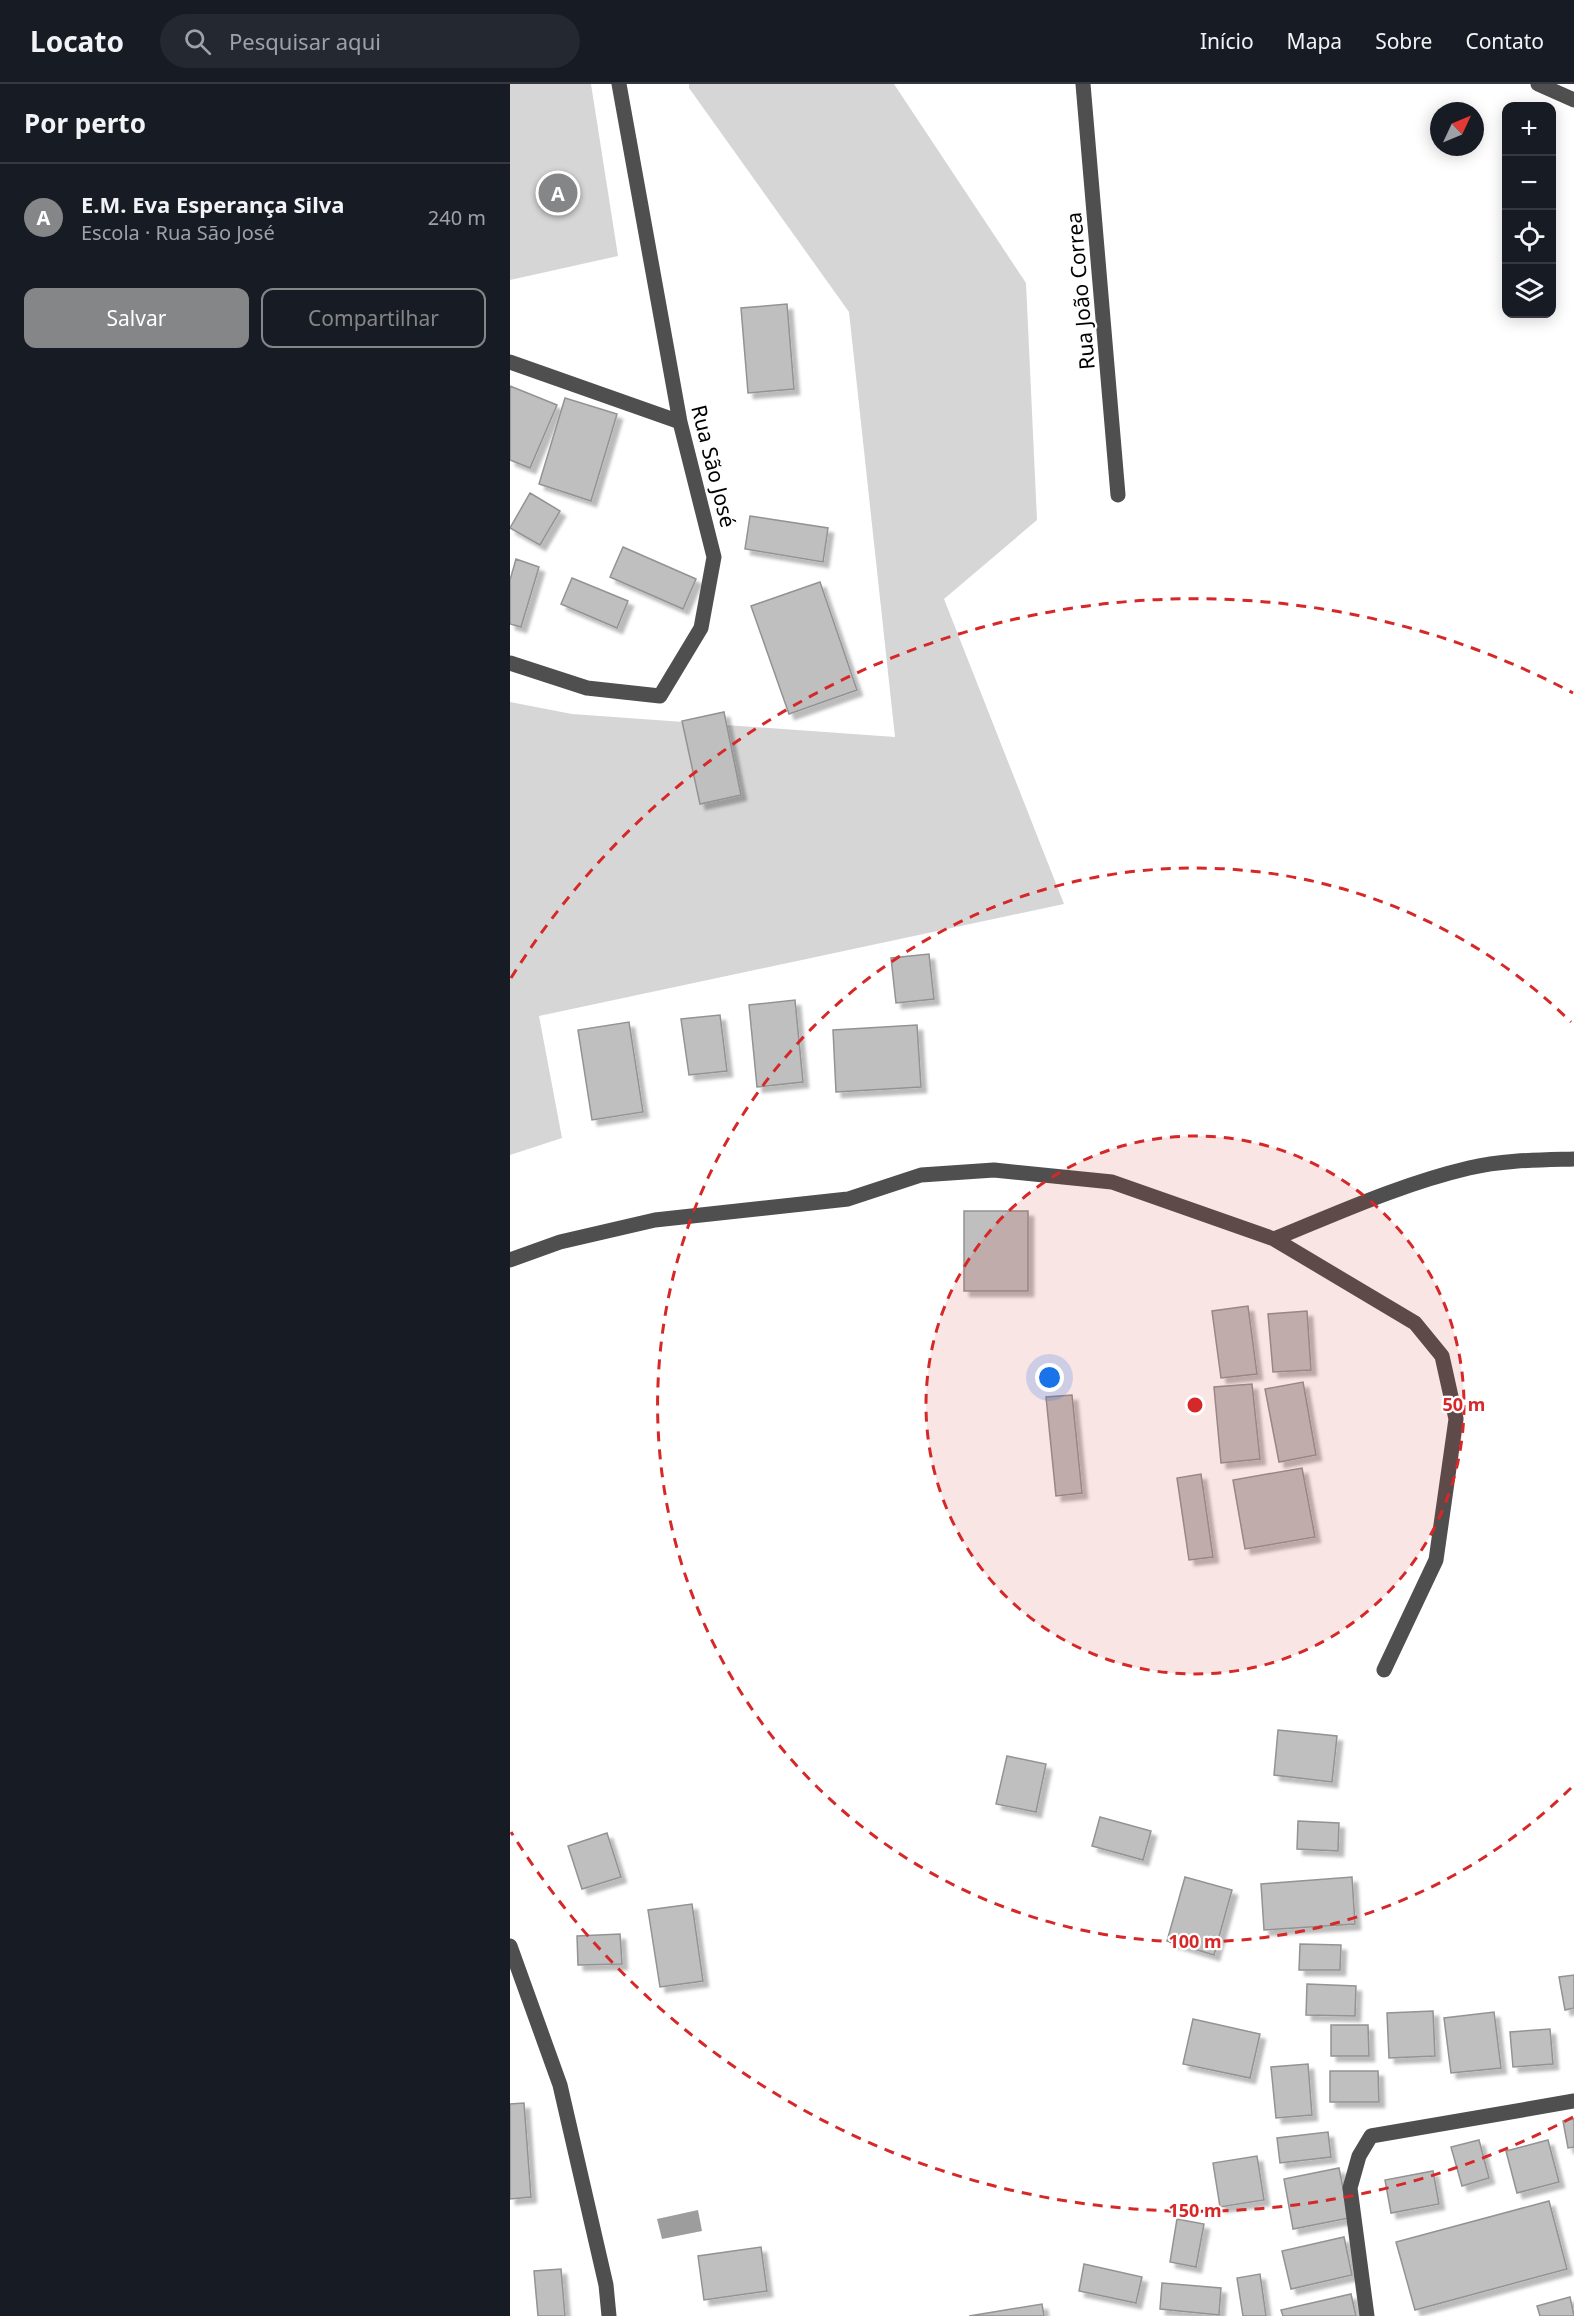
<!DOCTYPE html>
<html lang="pt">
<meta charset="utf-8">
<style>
body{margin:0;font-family:"Noto Sans",sans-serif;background:#242831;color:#f1f3f6}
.controls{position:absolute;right:18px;top:18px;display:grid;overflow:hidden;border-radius:12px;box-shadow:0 3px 15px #0003}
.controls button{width:54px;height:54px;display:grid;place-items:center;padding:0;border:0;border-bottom:2px solid #363941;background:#171b24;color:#f1f3f6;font:30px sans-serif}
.compass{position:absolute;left:920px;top:18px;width:54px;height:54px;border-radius:50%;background:#171b24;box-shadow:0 3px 15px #0003;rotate:46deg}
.you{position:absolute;left:540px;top:1294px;width:21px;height:21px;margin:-15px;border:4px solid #fff;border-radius:50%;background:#1a73e8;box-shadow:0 0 0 9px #1a73e833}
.badge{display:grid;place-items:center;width:39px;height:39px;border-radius:50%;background:#858687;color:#fff;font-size:20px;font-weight:700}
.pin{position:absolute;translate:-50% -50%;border:3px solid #fff;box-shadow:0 2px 6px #0006}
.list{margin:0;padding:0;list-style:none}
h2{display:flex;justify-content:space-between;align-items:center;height:78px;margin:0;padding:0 24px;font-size:26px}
h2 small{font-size:20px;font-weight:400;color:#9ea1a6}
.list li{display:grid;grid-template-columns:39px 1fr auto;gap:18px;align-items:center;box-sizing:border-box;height:108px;padding:0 24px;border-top:2px solid #363941}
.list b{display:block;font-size:22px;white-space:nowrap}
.list p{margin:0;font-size:20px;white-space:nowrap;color:#9ea1a6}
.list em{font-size:20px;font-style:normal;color:#9ea1a6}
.actions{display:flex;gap:12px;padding:18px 24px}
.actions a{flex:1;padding:14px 0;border:2px solid #858687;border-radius:12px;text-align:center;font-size:21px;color:#858687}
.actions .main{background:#858687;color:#fff}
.icon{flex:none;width:33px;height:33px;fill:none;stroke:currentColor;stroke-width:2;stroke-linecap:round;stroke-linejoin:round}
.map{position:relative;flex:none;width:1064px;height:2232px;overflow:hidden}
header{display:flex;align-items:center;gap:36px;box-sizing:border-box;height:84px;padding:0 30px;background:#171b24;border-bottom:2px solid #363941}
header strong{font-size:28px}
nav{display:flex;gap:33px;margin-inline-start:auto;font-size:21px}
.search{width:420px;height:54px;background:#242831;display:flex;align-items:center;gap:15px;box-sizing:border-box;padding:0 21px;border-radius:33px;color:#9ea1a6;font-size:22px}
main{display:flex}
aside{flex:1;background:#171b24}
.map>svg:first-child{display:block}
.green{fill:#d6d6d6}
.water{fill:#9d9d9d}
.building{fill:#bfbfbf;stroke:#939393;stroke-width:1.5;filter:url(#shadow)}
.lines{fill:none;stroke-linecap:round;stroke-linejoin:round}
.minor{stroke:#4f4f4f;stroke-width:15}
.ring{fill:none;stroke:#d62828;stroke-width:3;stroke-dasharray:10 8}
.labels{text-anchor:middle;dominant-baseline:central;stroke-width:4.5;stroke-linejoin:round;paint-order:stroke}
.street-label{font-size:21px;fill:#000;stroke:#fff}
.centre{fill:#d62828;stroke:#fff;stroke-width:3}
.ring-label{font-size:18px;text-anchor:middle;font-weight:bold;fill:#d62828;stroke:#fff;stroke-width:4.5;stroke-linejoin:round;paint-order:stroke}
</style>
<header>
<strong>Locato</strong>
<div class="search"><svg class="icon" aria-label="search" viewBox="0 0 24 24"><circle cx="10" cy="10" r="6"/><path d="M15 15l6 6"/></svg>Pesquisar aqui</div>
<nav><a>Início</a><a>Mapa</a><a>Sobre</a><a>Contato</a></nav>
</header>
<main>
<aside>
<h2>Por perto<small></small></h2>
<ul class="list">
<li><span class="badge">A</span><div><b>E.M. Eva Esperança Silva</b><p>Escola · Rua São José</p></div><em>240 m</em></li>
</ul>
<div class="actions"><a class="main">Salvar</a><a>Compartilhar</a></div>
</aside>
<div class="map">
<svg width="1064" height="2232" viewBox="0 0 1064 2232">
<defs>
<filter id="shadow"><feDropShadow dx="5.5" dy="5.5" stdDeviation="1.5" flood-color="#0004"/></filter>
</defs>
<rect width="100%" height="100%" fill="#fff"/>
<path class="green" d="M 0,0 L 81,0 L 108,172 L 0,196 Z
M 179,0 L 384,0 L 516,199 L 527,436 L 434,515 L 554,820 L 29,932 L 52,1054 L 0,1071 L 0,618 L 62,630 L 385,653 L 339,228 L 179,4 Z"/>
<path class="water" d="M 188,2126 L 192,2147 L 152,2155 L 147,2135 Z"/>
<path class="building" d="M 277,220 L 284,305 L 238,309 L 231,224 Z
M 0,302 L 47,321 L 20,384 L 0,376 Z
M 55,314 L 107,330 L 81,417 L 29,400 Z
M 20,409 L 50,427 L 30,461 L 0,444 Z
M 240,432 L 318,444 L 313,478 L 235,465 Z
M 113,463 L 186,495 L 173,525 L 100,493 Z
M 6,475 L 29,483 L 11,543 L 0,540 L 0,496 Z
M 62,494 L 118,517 L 107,544 L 51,520 Z
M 310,498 L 347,606 L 279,630 L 241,522 Z
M 214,628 L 231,711 L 190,720 L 172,637 Z
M 419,870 L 424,915 L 386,919 L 381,874 Z
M 285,916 L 293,998 L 247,1003 L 239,921 Z
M 210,931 L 217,987 L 179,991 L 171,935 Z
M 119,938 L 133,1028 L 82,1036 L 68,946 Z
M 407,941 L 411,1003 L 326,1008 L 323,946 Z
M 454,1127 L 518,1127 L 518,1207 L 454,1207 Z
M 738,1222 L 747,1290 L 711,1294 L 702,1227 Z
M 797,1227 L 801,1286 L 763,1288 L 758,1230 Z
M 793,1298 L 806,1371 L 769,1378 L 755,1305 Z
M 742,1300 L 750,1375 L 711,1379 L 704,1303 Z
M 562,1311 L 572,1409 L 546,1412 L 536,1313 Z
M 792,1384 L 805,1453 L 735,1465 L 723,1396 Z
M 691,1390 L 703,1473 L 679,1476 L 667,1394 Z
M 768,1646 L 827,1652 L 822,1698 L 764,1691 Z
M 497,1672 L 536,1680 L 526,1728 L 486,1720 Z
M 590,1733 L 641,1747 L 633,1776 L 582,1762 Z
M 788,1737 L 829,1739 L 828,1767 L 787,1765 Z
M 97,1749 L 111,1793 L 72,1805 L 58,1762 Z
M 675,1793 L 722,1806 L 704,1871 L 657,1857 Z
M 842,1793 L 845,1840 L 754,1846 L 751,1800 Z
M 182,1820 L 193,1897 L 150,1903 L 138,1826 Z
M 110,1850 L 112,1880 L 68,1881 L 67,1852 Z
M 790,1860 L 831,1861 L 830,1886 L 789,1886 Z
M 1064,1891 L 1064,1924 L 1055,1926 L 1049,1893 Z
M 797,1900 L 846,1902 L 845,1932 L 796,1931 Z
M 923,1927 L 925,1972 L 879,1974 L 877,1929 Z
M 984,1928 L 991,1984 L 941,1989 L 934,1934 Z
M 683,1935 L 750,1950 L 740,1994 L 673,1980 Z
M 821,1941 L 858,1941 L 859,1972 L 821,1972 Z
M 1040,1945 L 1043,1980 L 1003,1983 L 1000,1948 Z
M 798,1980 L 802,2031 L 766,2034 L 761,1983 Z
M 820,1987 L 868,1987 L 869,2018 L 820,2018 Z
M 14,2019 L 21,2113 L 0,2115 L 0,2020 Z
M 1064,2035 L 1064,2063 L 1058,2064 L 1053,2037 Z
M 818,2048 L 821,2073 L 770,2079 L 767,2054 Z
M 969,2056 L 979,2094 L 952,2102 L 941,2063 Z
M 1038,2056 L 1049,2098 L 1007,2109 L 996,2067 Z
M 747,2072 L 754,2116 L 710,2123 L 703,2079 Z
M 829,2084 L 839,2134 L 783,2145 L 774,2095 Z
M 923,2087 L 929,2120 L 881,2129 L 875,2096 Z
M 1039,2117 L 1057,2185 L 905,2226 L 886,2158 Z
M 667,2135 L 694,2140 L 686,2183 L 660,2178 Z
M 834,2153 L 842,2191 L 781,2205 L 772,2167 Z
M 251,2163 L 257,2207 L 194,2216 L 188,2172 Z
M 574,2180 L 632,2193 L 626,2219 L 569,2207 Z
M 51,2185 L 55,2232 L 28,2232 L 24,2187 Z
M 750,2190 L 756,2232 L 733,2232 L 727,2194 Z
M 652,2199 L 711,2204 L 709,2231 L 650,2225 Z
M 841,2210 L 846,2232 L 773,2232 L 771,2226 Z
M 1060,2213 L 1064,2232 L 1030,2232 L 1027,2222 Z
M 532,2220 L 534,2232 L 459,2232 Z"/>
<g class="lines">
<path class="minor" d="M 573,0 L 608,411
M 1028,0 L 1064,16
M 0,278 L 170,338
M 0,579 L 77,604 L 150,612 L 191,544 L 204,473 L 170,338 L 109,0
M 764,1155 C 828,1129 891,1100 959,1084 C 993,1076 1029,1076 1064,1075
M 0,1176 L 50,1158 L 145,1136 L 338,1115 L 411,1091 L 484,1086 L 602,1098 L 764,1155 L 905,1239 L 932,1272 L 946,1335 L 926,1476 L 874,1586
M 0,1862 L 50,2001 L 96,2201 L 99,2232
M 857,2232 L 840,2104 L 849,2072 L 861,2052 L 1064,2017"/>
</g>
<circle cx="685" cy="1321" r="269" fill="#d62828" fill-opacity=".12"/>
<g class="ring">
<circle cx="685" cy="1321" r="269"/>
<path d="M1061 1704A537 537 0 1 1 1061 938"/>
<path d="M1063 2033A806 806 0 0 1 1 1748M1 894A806 806 0 0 1 1063 609"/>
</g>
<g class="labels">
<g class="street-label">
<text transform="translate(570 207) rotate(-95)">Rua João Correa</text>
<text transform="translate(204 382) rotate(76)">Rua São José</text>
</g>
</g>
<circle cx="685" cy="1321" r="9" class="centre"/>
<g class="ring-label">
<text x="954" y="1327">50 m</text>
<text x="685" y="1864">100 m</text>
<text x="685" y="2133">150 m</text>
</g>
</svg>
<div class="controls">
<button>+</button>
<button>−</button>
<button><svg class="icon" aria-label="locate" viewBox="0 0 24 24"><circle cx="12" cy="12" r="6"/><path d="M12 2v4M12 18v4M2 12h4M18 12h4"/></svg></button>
<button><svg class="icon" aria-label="layers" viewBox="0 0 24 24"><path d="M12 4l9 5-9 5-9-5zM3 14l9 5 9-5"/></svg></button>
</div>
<svg class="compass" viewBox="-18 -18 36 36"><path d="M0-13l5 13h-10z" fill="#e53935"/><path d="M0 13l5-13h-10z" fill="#9ea1a6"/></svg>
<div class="you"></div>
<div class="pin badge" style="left:48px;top:109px">A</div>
</div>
</main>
